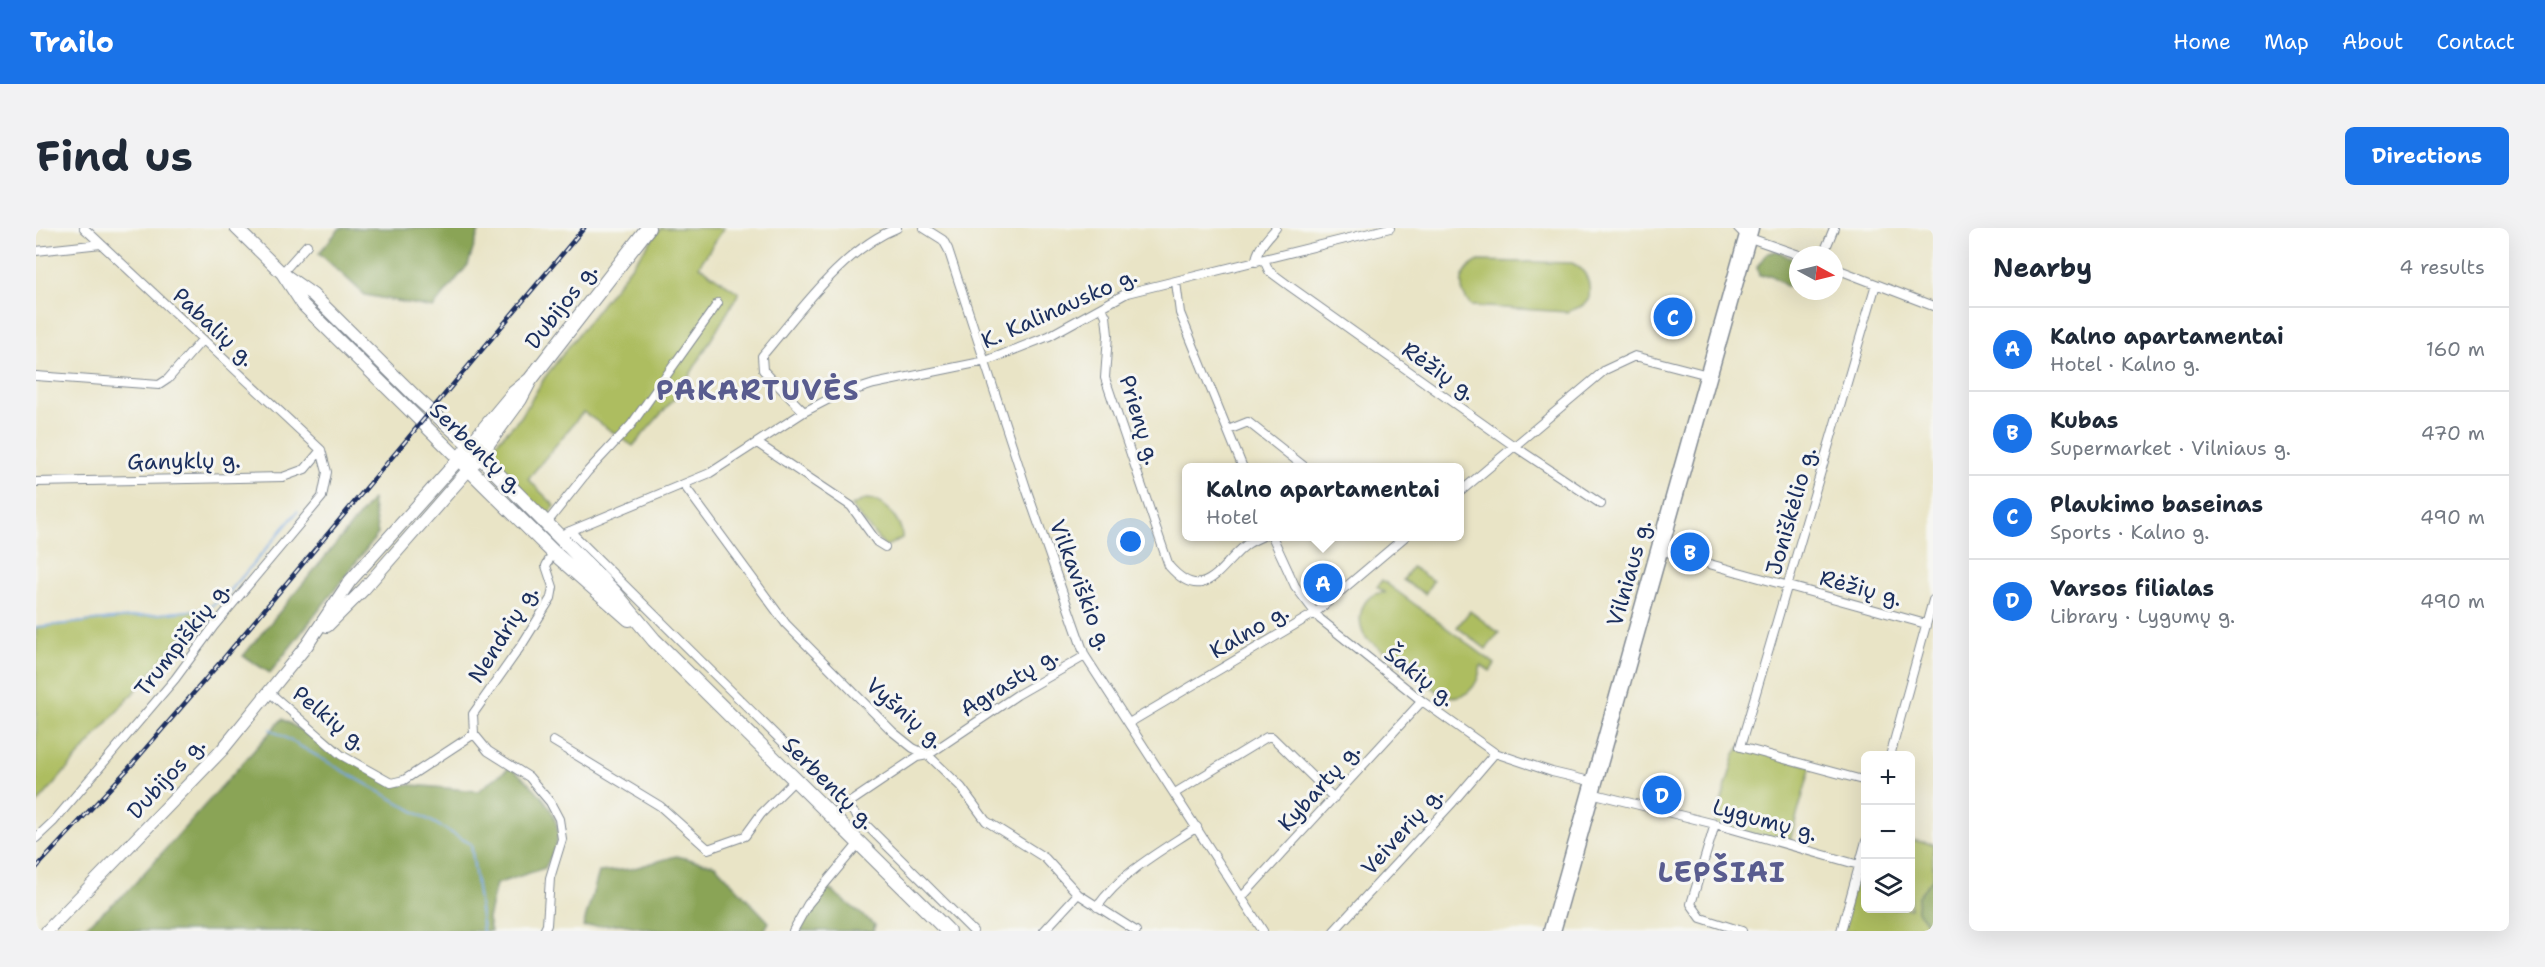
<!DOCTYPE html>
<meta charset="utf-8">
<style>
body{margin:0;font-family:"Shantell Sans",sans-serif;background:#f2f2f3;color:#1f2937}
.controls{position:absolute;right:18px;bottom:18px;display:grid;overflow:hidden;border-radius:9px;box-shadow:0 6px 24px #0002}
.controls button{width:54px;height:54px;display:grid;place-items:center;padding:0;border:0;border-bottom:2px solid #e0e1e3;background:#fff;color:#1f2937;font:30px sans-serif}
.compass{position:absolute;left:1753px;top:18px;width:54px;height:54px;border-radius:50%;background:#fff;box-shadow:0 6px 24px #0002;rotate:97deg}
.you{position:absolute;left:1095px;top:314px;width:21px;height:21px;margin:-15px;border:4px solid #fff;border-radius:50%;background:#1a73e8;box-shadow:0 0 0 9px #1a73e833}
.badge{display:grid;place-items:center;width:39px;height:39px;border-radius:50%;background:#1a73e8;color:#fff;font-size:20px;font-weight:700}
.pin{position:absolute;translate:-50% -50%;border:3px solid #fff;box-shadow:0 2px 6px #0006}
.popup{position:absolute;left:1146px;top:235px;width:282px;height:78px;box-sizing:border-box;display:grid;place-content:center;border-radius:9px;background:#fff;filter:drop-shadow(0 2px 4px #0005);font-size:20px;white-space:nowrap;color:#747a83}
.popup b{font-size:22px;color:#1f2937}
.popup::after{content:'';position:absolute;left:50%;top:100%;margin-left:-12px;border:12px solid transparent;border-top-color:#fff}
.list{margin:0;padding:0;list-style:none}
h2{display:flex;justify-content:space-between;align-items:center;height:78px;margin:0;padding:0 24px;font-size:26px}
h2 small{font-size:20px;font-weight:400;color:#747a83}
.list li{display:grid;grid-template-columns:39px 1fr auto;gap:18px;align-items:center;box-sizing:border-box;height:84px;padding:0 24px;border-top:2px solid #e0e1e3}
.list b{display:block;font-size:22px;white-space:nowrap}
.list p{margin:0;font-size:20px;white-space:nowrap;color:#747a83}
.list em{font-size:20px;font-style:normal;color:#747a83}
.icon{flex:none;width:33px;height:33px;fill:none;stroke:currentColor;stroke-width:2;stroke-linecap:round;stroke-linejoin:round}
.map{position:relative;flex:none;width:1897px;height:703px;overflow:hidden;border-radius:9px}
header{display:flex;align-items:center;gap:36px;box-sizing:border-box;height:84px;padding:0 30px;background:#1a73e8;color:#fff}
header strong{font-size:28px}
nav{display:flex;gap:33px;margin-inline-start:auto;font-size:21px}
.intro{display:flex;align-items:center;justify-content:space-between;box-sizing:border-box;height:144px;padding:0 36px}
h1{margin:0;font-size:42px}
.button{padding:15px 27px;border-radius:9px;background:#1a73e8;color:#fff;font-size:21px;font-weight:700}
main{display:flex;gap:36px;padding:0 36px}
aside{flex:1;background:#fff;border-radius:9px;box-shadow:0 6px 24px #0002}
.map>svg:first-child{display:block}
.green{fill:#adbd60;stroke:#64765f;stroke-width:1.5}
.forest{fill:#8aa456;stroke:#526a5a;stroke-width:1.5}
.lines{fill:none;stroke-linecap:round;stroke-linejoin:round}
.stream{stroke:#76a7e1;stroke-width:2}
.street-casing{stroke:#828a92;stroke-width:10}
.secondary-casing{stroke:#828a92;stroke-width:14}
.primary-casing{stroke:#828a92;stroke-width:16}
.highway-casing{stroke:#828a92;stroke-width:19}
.street{stroke:#fff;stroke-width:8}
.secondary{stroke:#fff;stroke-width:12}
.primary{stroke:#fff;stroke-width:14}
.highway{stroke:#fff;stroke-width:16}
.rail-casing{stroke:#1b2f5e;stroke-width:4.5}
.rail{stroke:#f6f6f2;stroke-width:2;stroke-dasharray:7;stroke-linecap:butt}
.labels{text-anchor:middle;dominant-baseline:central;stroke-width:6;stroke-linejoin:round;paint-order:stroke}
.street-label{font-size:22px;fill:#1b2f5e;stroke:#f6f6f2}
.district-label{font-size:28px;font-weight:bold;letter-spacing:1.5px;fill:#595c8f;stroke:#f6f6f2}
</style>
<header>
<strong>Trailo</strong>
<nav><a>Home</a><a>Map</a><a>About</a><a>Contact</a></nav>
</header>
<div class="intro"><h1>Find us</h1><a class="button">Directions</a></div>
<main>
<div class="map">
<svg width="1897" height="703" viewBox="0 0 1897 703">
<rect width="100%" height="100%" fill="#f6f6f2"/>
<filter id="ink" filterUnits="userSpaceOnUse"><feTurbulence type="fractalNoise" baseFrequency=".0167" numOctaves="2"/><feDisplacementMap in="SourceGraphic" scale="12" xChannelSelector="R" yChannelSelector="G"/><feConvolveMatrix kernelMatrix="1 2 1 2 8 2 1 2 1" color-interpolation-filters="sRGB"/></filter>
<filter id="wash" filterUnits="userSpaceOnUse"><feTurbulence type="fractalNoise" baseFrequency=".008" numOctaves="4" result="noise"/><feDisplacementMap in="SourceGraphic" scale="24" xChannelSelector="R" yChannelSelector="G"/><feGaussianBlur stdDeviation="1.35" result="paint"/><feColorMatrix in="noise" values="0 0 0 0 0 0 0 0 0 0 0 0 0 0 0 0 0 1.4 0 .05"/><feComposite in="paint" operator="in"/></filter>
<g filter="url(#wash)">
<rect width="100%" height="100%" fill="#e9e4c6"/>
<path class="green" d="M 625,0 L 688,0 L 663,38 L 703,65 L 643,165 L 597,218 L 547,184 L 492,251 L 519,278 L 509,290 L 454,232 L 459,216 L 485,189 L 509,149 Z
M 1443,33 L 1536,35 C 1551,42 1555,54 1553,70 L 1546,78 L 1531,84 L 1435,78 C 1421,61 1422,43 1443,33 Z
M 830,271 C 847,271 867,293 866,310 L 849,319 L 815,278 Z
M 1376,339 L 1397,353 L 1389,366 L 1367,352 Z
M 1346,352 L 1459,436 L 1454,443 L 1445,437 C 1442,460 1429,475 1405,466 L 1330,410 C 1318,394 1325,362 1350,365 L 1341,359 Z
M 170,381 L 0,577 L 0,399 Z
M 1434,383 L 1463,405 L 1450,421 L 1421,399 Z
M 1704,519 L 1775,538 L 1753,616 L 1679,596 L 1699,526 Z
M 1875,612 L 1897,616 L 1897,650 L 1882,668 L 1881,683 L 1897,703 L 1805,703 L 1829,613 L 1830,680 L 1874,680 Z"/>
<path class="forest" d="M 304,0 L 444,0 L 432,37 L 397,80 L 329,67 L 283,25 Z
M 1740,23 L 1762,33 L 1762,47 L 1758,57 L 1750,58 L 1734,47 L 1723,48 L 1721,39 L 1730,26 Z
M 336,272 L 342,306 L 234,445 L 207,428 Z
M 246,491 L 355,555 L 442,563 L 474,539 C 495,555 522,579 522,608 C 521,618 514,630 509,640 L 460,656 L 452,691 L 455,703 L 44,703 L 91,664 Z
M 640,628 L 679,637 L 733,694 L 728,703 L 623,703 L 584,696 L 547,699 L 563,644 L 595,641 Z
M 1897,650 L 1897,702 L 1881,683 L 1882,668 Z
M 791,659 L 839,697 L 837,703 L 763,703 L 775,679 Z"/>
<g class="lines">
<path class="stream" d="M 0,399 L 170,381 L 189,369 L 262,283
M 234,501 L 435,616 L 447,703"/>
</g>
</g>
<g filter="url(#ink)">
<g class="lines">
<defs>
<path id="street" d="M 48,0 L 285,222
M 888,0 L 907,12 L 912,21 L 991,263 L 1049,428 L 1227,703
M 1702,0 L 1711,9 L 1763,27
M 0,23 L 65,16
M 1787,27 L 1798,0
M 1228,32 L 1233,43 L 1252,57 L 1478,218 L 1565,276
M 1220,34 C 1220,21 1232,10 1240,0
M 1798,40 L 1897,78
M 246,45 L 271,17
M 1140,54 L 1144,85 L 1207,240
M 1066,80 L 1070,88 L 1072,107 L 1069,150 L 1133,338 C 1169,379 1184,337 1210,317 C 1214,314 1221,311 1227,308
M 0,148 L 123,157 L 132,151 L 166,112
M 768,184 L 727,142 L 726,128 C 763,85 807,21 861,0
M 1192,202 L 1212,194 L 1270,240
M 721,215 L 815,278 L 841,314 L 849,319
M 0,254 L 247,249 L 269,241 L 285,222
M 648,257 L 750,396 L 857,504 L 877,520 L 892,527 L 925,559 L 950,593 L 1009,630 L 1042,666 L 1100,703
M 1424,264 L 1569,142 L 1599,128 L 1672,147
M 510,296 L 552,243 L 595,197 L 682,75
M 534,303 L 937,703
M 522,308 L 674,245 L 768,184 L 797,169 L 838,156 L 950,133 L 1013,108 L 1091,65 L 1354,0
M 1236,308 L 1259,358 L 1284,391 L 1386,473 L 1459,525 L 1516,544 L 1558,554
M 1623,322 L 1890,396
M 233,464 L 305,527 L 355,555 L 368,552 L 438,506 L 452,523 L 493,549 L 514,574 L 523,591 L 526,611 L 514,650 L 511,697 L 508,703
M 1093,495 L 1279,385 L 1370,308
M 438,506 L 437,486 L 487,415 L 515,370 L 517,359 L 510,338 L 517,324
M 517,513 L 624,578 L 672,621 L 709,608 L 725,586 L 759,552
M 1854,528 L 1897,372
M 1830,553 L 1704,519 L 1840,56
M 1139,565 L 1231,509 L 1236,509 L 1298,570
M 1555,565 L 1679,596 L 1823,637
M 795,587 L 881,529 L 892,527 L 981,467 L 1049,428
M 1679,596 L 1655,676 L 1665,690 L 1706,703
M 0,610 L 18,593 L 139,451 L 178,398 L 286,269 L 291,244 L 285,222
M 1206,669 L 1386,473
M 1061,679 C 1087,643 1125,623 1161,599
M 757,703 L 772,676 L 823,615
M 1008,703 L 1042,666
M 1298,703 L 1417,574 L 1459,525
M 1805,703 L 1830,613"/>
<path id="secondary" d="M 200,0 L 246,45 L 277,67 L 382,171 L 434,218
M 291,398 L 328,361 L 433,241
M 11,703 L 186,522 L 271,417 L 314,353 L 423,231 L 267,77 L 246,45"/>
<path id="primary" d="M 494,152 L 478,165 L 423,231 L 517,324 L 593,391
M 434,218 L 578,364 L 618,412 L 912,703
M 438,234 L 484,171 L 494,152 L 612,0"/>
<path id="highway" d="M 1516,703 L 1714,0"/>
</defs>
<use href="#street" class="street-casing"/>
<use href="#secondary" class="secondary-casing"/>
<use href="#primary" class="primary-casing"/>
<use href="#highway" class="highway-casing"/>
<use href="#street" class="street"/>
<use href="#secondary" class="secondary"/>
<use href="#primary" class="primary"/>
<use href="#highway" class="highway"/>
<defs>
<path id="rail" d="M 0,640 L 92,541 L 187,431 L 548,0"/>
</defs>
<use href="#rail" class="rail-casing"/>
<use href="#rail" class="rail"/>
</g>
</g>
<g class="labels">
<g class="street-label">
<text transform="translate(525 78) rotate(-52)">Dubijos g.</text>
<text transform="translate(1023 80) rotate(-24)">K. Kalinausko g.</text>
<text transform="translate(178 99) rotate(43)">Pabalių g.</text>
<text transform="translate(1403 143) rotate(35)">Rėžių g.</text>
<text transform="translate(1104 192) rotate(73)">Prienų g.</text>
<text transform="translate(441 220) rotate(44)">Serbentų g.</text>
<text transform="translate(148 233) rotate(-1)">Ganyklų g.</text>
<text transform="translate(1755 283) rotate(-74)">Joniškėlio g.</text>
<text transform="translate(1593 345) rotate(-74)">Vilniaus g.</text>
<text transform="translate(1045 357) rotate(69)">Vilkaviškio g.</text>
<text transform="translate(1825 360) rotate(15)">Rėžių g.</text>
<text transform="translate(1213 403) rotate(-30)">Kalno g.</text>
<text transform="translate(467 406) rotate(-58)">Nendrių g.</text>
<text transform="translate(146 411) rotate(-52)">Trumpiškių g.</text>
<text transform="translate(1384 448) rotate(38)">Šakių g.</text>
<text transform="translate(973 454) rotate(-32)">Agrastų g.</text>
<text transform="translate(869 485) rotate(41)">Vyšnių g.</text>
<text transform="translate(294 490) rotate(39)">Pelkių g.</text>
<text transform="translate(130 550) rotate(-47)">Dubijos g.</text>
<text transform="translate(793 555) rotate(45)">Serbentų g.</text>
<text transform="translate(1283 559) rotate(-48)">Kybartų g.</text>
<text transform="translate(1729 592) rotate(15)">Lygumų g.</text>
<text transform="translate(1366 603) rotate(-48)">Veiverių g.</text>
</g>
<g class="district-label">
<text x="722" y="162">PAKARTUVĖS</text>
<text x="1686" y="644">LEPŠIAI</text>
</g>
</g>
</svg>
<div class="controls">
<button>+</button>
<button>−</button>
<button><svg class="icon" aria-label="layers" viewBox="0 0 24 24"><path d="M12 4l9 5-9 5-9-5zM3 14l9 5 9-5"/></svg></button>
</div>
<svg class="compass" viewBox="-18 -18 36 36"><path d="M0-13l5 13h-10z" fill="#e53935"/><path d="M0 13l5-13h-10z" fill="#747a83"/></svg>
<div class="you"></div>
<div class="pin badge" style="left:1287px;top:355px">A</div>
<div class="popup"><b>Kalno apartamentai</b>Hotel</div>
<div class="pin badge" style="left:1654px;top:324px">B</div>
<div class="pin badge" style="left:1637px;top:89px">C</div>
<div class="pin badge" style="left:1626px;top:567px">D</div>
</div>
<aside>
<h2>Nearby<small>4 results</small></h2>
<ul class="list">
<li><span class="badge">A</span><div><b>Kalno apartamentai</b><p>Hotel · Kalno g.</p></div><em>160 m</em></li>
<li><span class="badge">B</span><div><b>Kubas</b><p>Supermarket · Vilniaus g.</p></div><em>470 m</em></li>
<li><span class="badge">C</span><div><b>Plaukimo baseinas</b><p>Sports · Kalno g.</p></div><em>490 m</em></li>
<li><span class="badge">D</span><div><b>Varsos filialas</b><p>Library · Lygumų g.</p></div><em>490 m</em></li>
</ul>
</aside>
</main>
